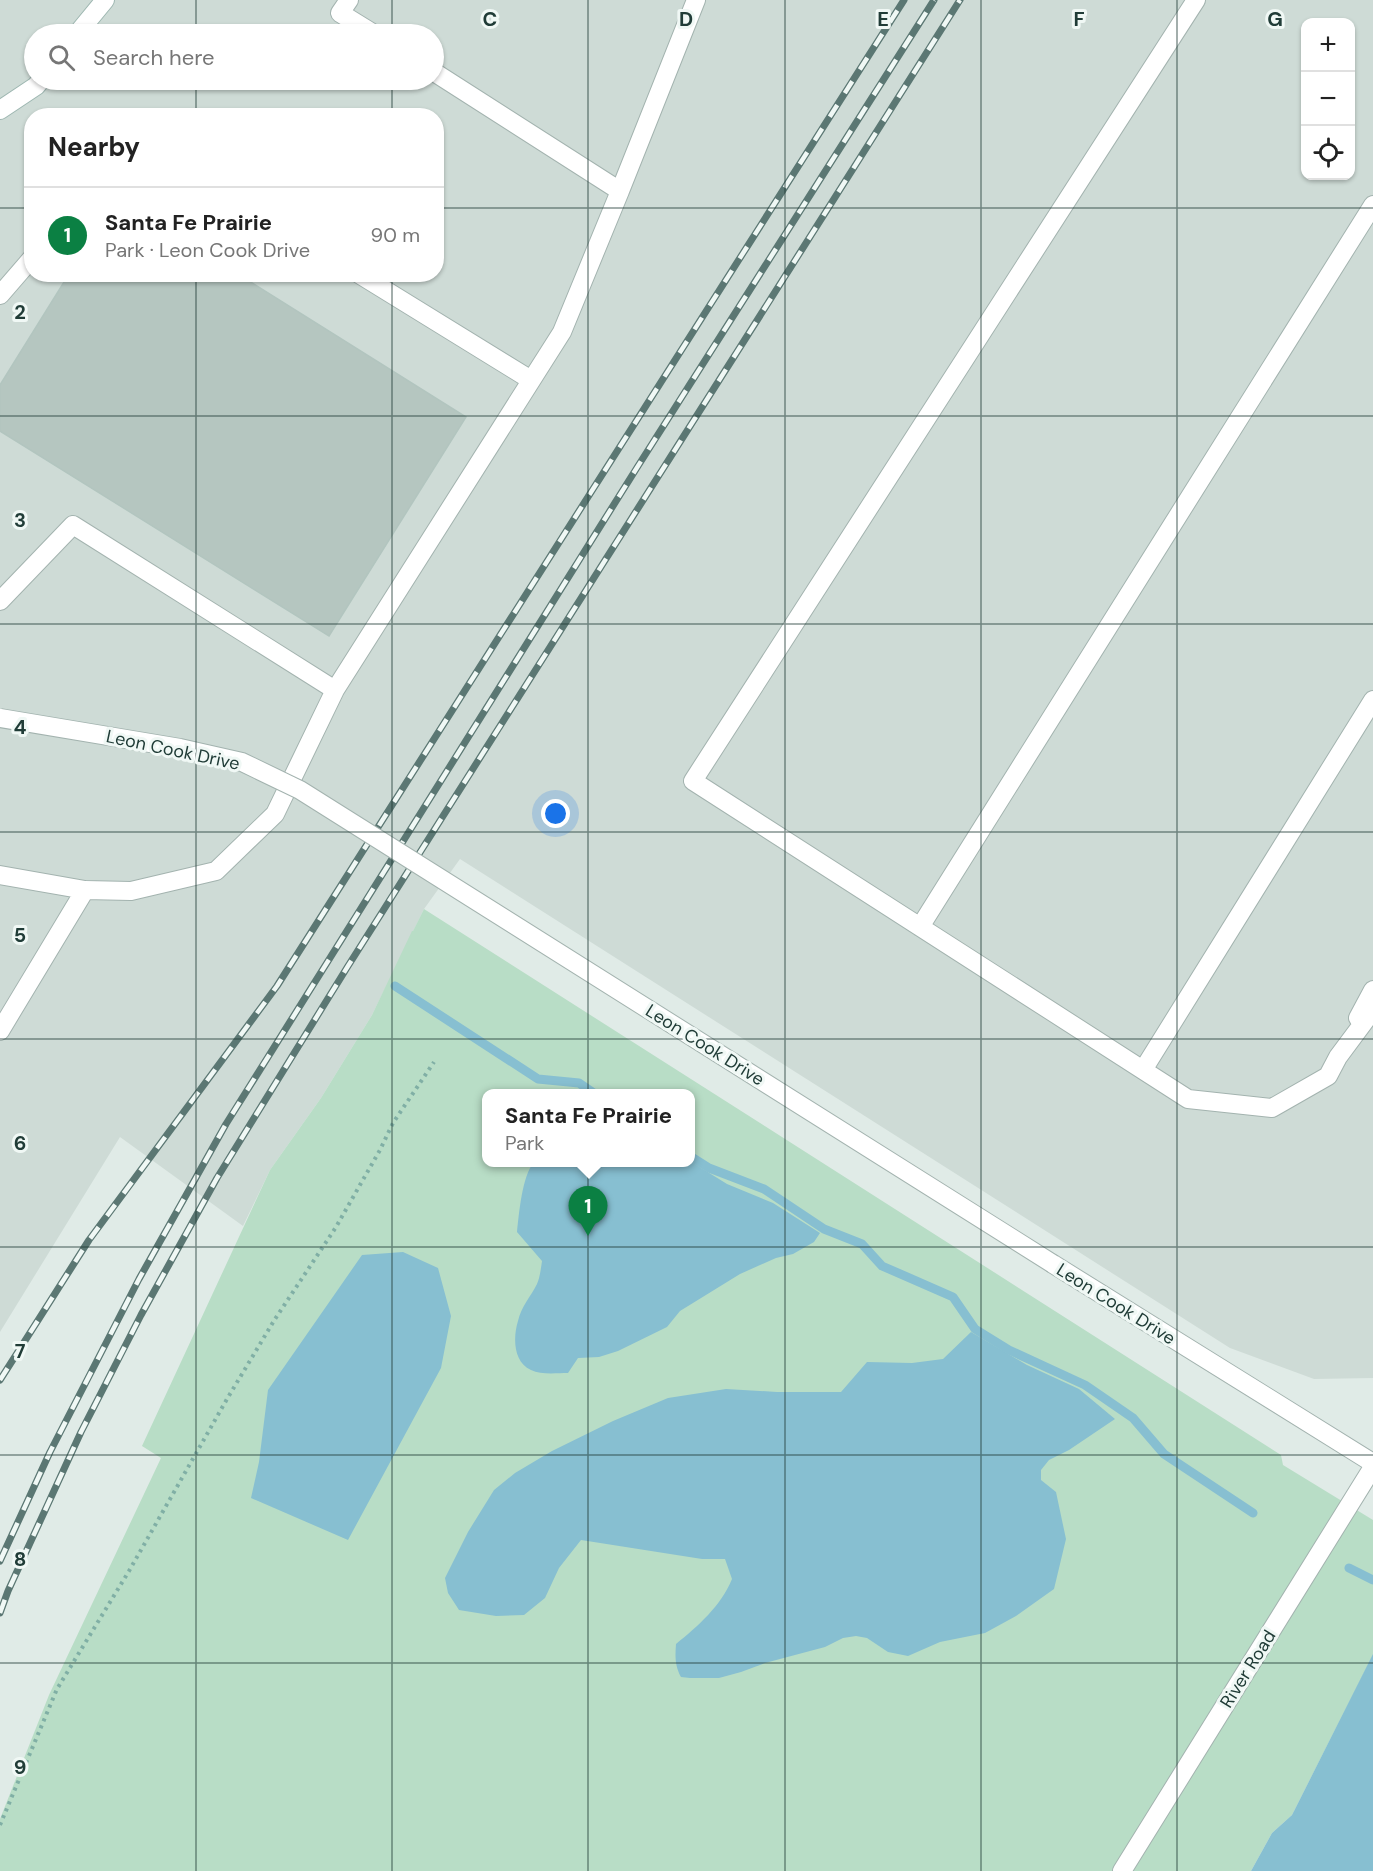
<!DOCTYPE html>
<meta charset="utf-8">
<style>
body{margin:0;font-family:"DM Sans",sans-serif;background:#f2f2f2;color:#222}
.controls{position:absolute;right:18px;top:18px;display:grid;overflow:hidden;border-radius:12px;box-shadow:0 2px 4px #0004}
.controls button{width:54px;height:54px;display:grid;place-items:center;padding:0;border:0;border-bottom:2px solid #e0e0e0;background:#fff;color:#222;font:30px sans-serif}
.you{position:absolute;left:556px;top:814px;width:21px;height:21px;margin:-15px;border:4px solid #fff;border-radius:50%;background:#1a73e8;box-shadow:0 0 0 9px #1a73e833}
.badge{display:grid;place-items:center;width:39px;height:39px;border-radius:50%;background:#0b8043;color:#fff;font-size:20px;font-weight:700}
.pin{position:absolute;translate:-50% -50px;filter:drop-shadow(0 2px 3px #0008)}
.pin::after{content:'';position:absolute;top:32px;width:21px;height:18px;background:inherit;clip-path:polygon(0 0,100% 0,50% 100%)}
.popup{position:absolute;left:482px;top:1089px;width:213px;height:78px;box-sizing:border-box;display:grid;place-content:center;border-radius:12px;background:#fff;filter:drop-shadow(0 2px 4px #0005);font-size:20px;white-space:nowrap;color:#767676}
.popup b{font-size:22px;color:#222}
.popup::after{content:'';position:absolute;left:50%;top:100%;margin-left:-12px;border:12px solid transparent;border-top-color:#fff}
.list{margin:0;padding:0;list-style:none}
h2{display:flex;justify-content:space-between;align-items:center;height:78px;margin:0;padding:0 24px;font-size:26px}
h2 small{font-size:20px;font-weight:400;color:#767676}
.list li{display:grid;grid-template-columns:39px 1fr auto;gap:18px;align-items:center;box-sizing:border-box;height:96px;padding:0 24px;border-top:2px solid #e0e0e0}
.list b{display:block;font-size:22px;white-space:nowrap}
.list p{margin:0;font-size:20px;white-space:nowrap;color:#767676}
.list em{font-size:20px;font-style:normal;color:#767676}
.icon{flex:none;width:33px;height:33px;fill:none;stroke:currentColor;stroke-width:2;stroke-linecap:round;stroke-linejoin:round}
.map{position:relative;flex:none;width:1373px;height:1871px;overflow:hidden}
.search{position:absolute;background:#fff;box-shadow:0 2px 4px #0004;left:24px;top:24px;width:420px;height:66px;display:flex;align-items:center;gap:15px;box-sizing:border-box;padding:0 21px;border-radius:33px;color:#767676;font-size:22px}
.panel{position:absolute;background:#fff;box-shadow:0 2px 4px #0004;left:24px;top:108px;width:420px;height:174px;border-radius:24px}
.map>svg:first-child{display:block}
.built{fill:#cedbd6;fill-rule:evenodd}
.green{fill:#b8ddc6;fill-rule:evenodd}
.water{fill:#87bfd1}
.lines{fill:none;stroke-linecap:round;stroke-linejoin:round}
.stream{stroke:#87bfd1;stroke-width:9}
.building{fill:#b5c6c0;stroke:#b2c5bf;stroke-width:1.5}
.lane-casing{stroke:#a3b3af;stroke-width:20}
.street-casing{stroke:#a3b3af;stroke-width:20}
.secondary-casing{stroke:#9eb7b1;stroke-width:20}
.path{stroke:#80afa5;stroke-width:4;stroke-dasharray:3 4.5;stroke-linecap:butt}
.lane{stroke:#fff;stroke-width:18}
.street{stroke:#fff;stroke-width:18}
.secondary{stroke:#fff;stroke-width:18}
.rail-casing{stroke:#5b7773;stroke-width:7}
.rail{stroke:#f0f8f5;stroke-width:4.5;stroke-dasharray:14;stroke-linecap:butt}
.street-bridge-casing{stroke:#a3b3af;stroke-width:20;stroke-linecap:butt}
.street-bridge{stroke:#fff;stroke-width:18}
.grid{fill:none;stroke:#203c37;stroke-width:1.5;stroke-opacity:0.55}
.labels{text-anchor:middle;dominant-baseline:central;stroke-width:6;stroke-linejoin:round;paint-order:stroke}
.street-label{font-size:18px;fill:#203c37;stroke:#f0f8f5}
.grid-label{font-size:20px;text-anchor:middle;font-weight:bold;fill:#203c37;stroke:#f0f8f5;stroke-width:6;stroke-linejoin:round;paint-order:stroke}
</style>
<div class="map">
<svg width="1373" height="1871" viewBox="0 0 1373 1871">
<rect width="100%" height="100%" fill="#e0ebe7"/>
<path class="built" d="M 0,0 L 1373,0 L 1373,1378 L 1314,1379 L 1230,1348 L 460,859 L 424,909 L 372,1015 L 321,1098 L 270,1170 L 243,1226 L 120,1137 L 0,1332 ZM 1306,22 L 1350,22 L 1350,176 L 1306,176 ZM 34,34 L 434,34 L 434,80 L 34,80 ZM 32,116 L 436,116 L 436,274 L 32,274 Z"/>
<path class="green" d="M 424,909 L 1281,1455 L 1283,1465 L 1373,1520 L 1373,1655 L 1292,1815 L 1272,1833 L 1251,1871 L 0,1871 L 0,1819 L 49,1695 L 161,1458 L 142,1446 L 270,1170 L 321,1098 L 372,1015 L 412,931 L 413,931 ZM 486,1094 L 690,1094 L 690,1162 L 486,1162 Z"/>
<path class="water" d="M 690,1161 L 727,1184 L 773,1203 L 820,1233 L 814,1242 L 793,1254 L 776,1258 L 740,1274 L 680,1311 L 667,1327 L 618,1351 L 599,1357 L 578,1358 L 568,1373 C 556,1373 541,1375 531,1370 C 513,1362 513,1337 518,1321 C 521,1307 531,1296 537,1284 C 540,1277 541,1268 542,1261 L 517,1232 C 519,1214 522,1176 534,1162 L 690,1162 Z
M 403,1252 L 438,1268 L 451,1316 L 441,1368 L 348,1540 L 251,1498 L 259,1462 L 268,1390 L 362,1255 Z
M 971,1332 L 1027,1365 L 1079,1389 L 1115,1419 L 1069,1450 L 1049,1460 L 1041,1470 L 1041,1480 L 1056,1492 L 1066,1539 L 1054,1589 L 1016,1616 L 985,1633 L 940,1642 L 908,1656 L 888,1652 L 867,1638 L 856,1636 L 843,1638 L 825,1647 L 765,1663 L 741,1672 L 719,1678 L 690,1678 L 681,1677 C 675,1666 675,1657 676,1644 C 698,1626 721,1606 732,1579 L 725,1559 L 702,1559 L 581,1540 L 559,1568 L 545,1598 L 524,1615 L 496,1616 L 459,1610 L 448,1593 L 445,1578 L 468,1532 L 494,1490 L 515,1473 L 552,1451 L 613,1421 L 668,1398 L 726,1389 L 777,1392 L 841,1392 L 867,1362 L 912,1363 L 943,1359 Z
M 1373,1654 L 1373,1871 L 1251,1871 L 1272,1833 L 1292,1815 Z"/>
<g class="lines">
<path class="stream" d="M 395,986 L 538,1079 L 579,1083 L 595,1094
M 690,1156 L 709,1168 L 764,1189 L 824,1229 L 862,1244 L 882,1266 L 953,1297 L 975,1329 L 1009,1350 L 1085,1385 L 1133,1418 L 1164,1454 L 1253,1513
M 1349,1568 L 1373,1580"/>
</g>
<path class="building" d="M 69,274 L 238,274 L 466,417 L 329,636 L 0,431 L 0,385 Z"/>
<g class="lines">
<defs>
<path id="lane" d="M 349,0 L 340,13 L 374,34
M 1196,0 L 693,781 L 1188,1099 L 1272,1108 L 1328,1076 L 1338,1057 L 1373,1010
M 620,191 L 696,0
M 359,274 L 531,380
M 0,295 L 32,258
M 0,601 L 73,525 L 335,690 L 562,332 L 620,191 L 434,72
M 0,875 L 85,890 L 131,891 L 216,871 L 275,814 L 335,690
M 920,927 L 1373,205
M 1358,1018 L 1373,990
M 0,1031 L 85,890
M 1143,1070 L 1373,700
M 1122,1871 L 1373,1467"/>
<path id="street" d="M 1053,1264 L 1373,1463"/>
<path id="secondary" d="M 77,34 L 105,0
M 0,110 L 36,86 L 41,80"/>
</defs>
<use href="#lane" class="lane-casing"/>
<use href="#street" class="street-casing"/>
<use href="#secondary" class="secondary-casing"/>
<path class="path" d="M 0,1825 L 57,1689 L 129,1571 L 227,1399 L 275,1319 L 336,1227 L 380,1150 L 393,1123 L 434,1062"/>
<use href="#lane" class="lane"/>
<use href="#street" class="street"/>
<use href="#secondary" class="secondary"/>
<defs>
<path id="rail" d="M 0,1380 L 89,1240 L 277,986 L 904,0
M 0,1561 L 50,1452 L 139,1279 L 226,1124 L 638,466 L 934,0
M 0,1613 L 8,1591 L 81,1432 L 141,1315 L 217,1178 L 348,966 L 960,0"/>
</defs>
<use href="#rail" class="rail-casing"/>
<use href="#rail" class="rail"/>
<defs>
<path id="street-bridge" d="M 0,718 L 180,748 L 242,762 L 300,790 L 1053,1264"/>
</defs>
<use href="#street-bridge" class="street-bridge-casing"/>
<use href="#street-bridge" class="street-bridge"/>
</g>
<path class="grid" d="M 196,0 L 196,34M 392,0 L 392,34M 588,0 L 588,1871M 785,0 L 785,1871M 981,0 L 981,1871M 1177,0 L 1177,1871M 196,80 L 196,116M 392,80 L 392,116M 0,208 L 32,208M 436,208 L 1373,208M 196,274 L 196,1871M 392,274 L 392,1871M 0,416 L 1373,416M 0,624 L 1373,624M 0,832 L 1373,832M 0,1039 L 1373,1039M 0,1247 L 1373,1247M 0,1455 L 1373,1455M 0,1663 L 1373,1663"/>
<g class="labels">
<g class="street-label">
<text transform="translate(173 750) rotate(12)">Leon Cook Drive</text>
<text transform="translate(705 1045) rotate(32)">Leon Cook Drive</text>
<text transform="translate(1116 1304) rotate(32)">Leon Cook Drive</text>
<text transform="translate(1248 1669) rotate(-58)">River Road</text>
</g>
</g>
<g class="grid-label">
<text x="490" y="26">C</text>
<text x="686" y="26">D</text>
<text x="883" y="26">E</text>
<text x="1079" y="26">F</text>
<text x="1275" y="26">G</text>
<text x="20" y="319">2</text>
<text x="20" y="527">3</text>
<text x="20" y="734">4</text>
<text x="20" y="942">5</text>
<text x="20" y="1150">6</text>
<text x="20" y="1358">7</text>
<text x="20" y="1566">8</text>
<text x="20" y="1774">9</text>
</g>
</svg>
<div class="controls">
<button>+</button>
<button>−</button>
<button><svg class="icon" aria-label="locate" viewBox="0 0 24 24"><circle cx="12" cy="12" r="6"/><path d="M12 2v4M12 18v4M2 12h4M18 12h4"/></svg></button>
</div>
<div class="you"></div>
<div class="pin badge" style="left:588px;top:1236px">1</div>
<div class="popup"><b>Santa Fe Prairie</b>Park</div>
<div class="search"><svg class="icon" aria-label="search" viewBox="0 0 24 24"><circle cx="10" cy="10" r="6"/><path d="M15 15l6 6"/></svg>Search here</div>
<section class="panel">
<h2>Nearby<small></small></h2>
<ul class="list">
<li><span class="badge">1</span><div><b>Santa Fe Prairie</b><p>Park · Leon Cook Drive</p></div><em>90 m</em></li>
</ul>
</section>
</div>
